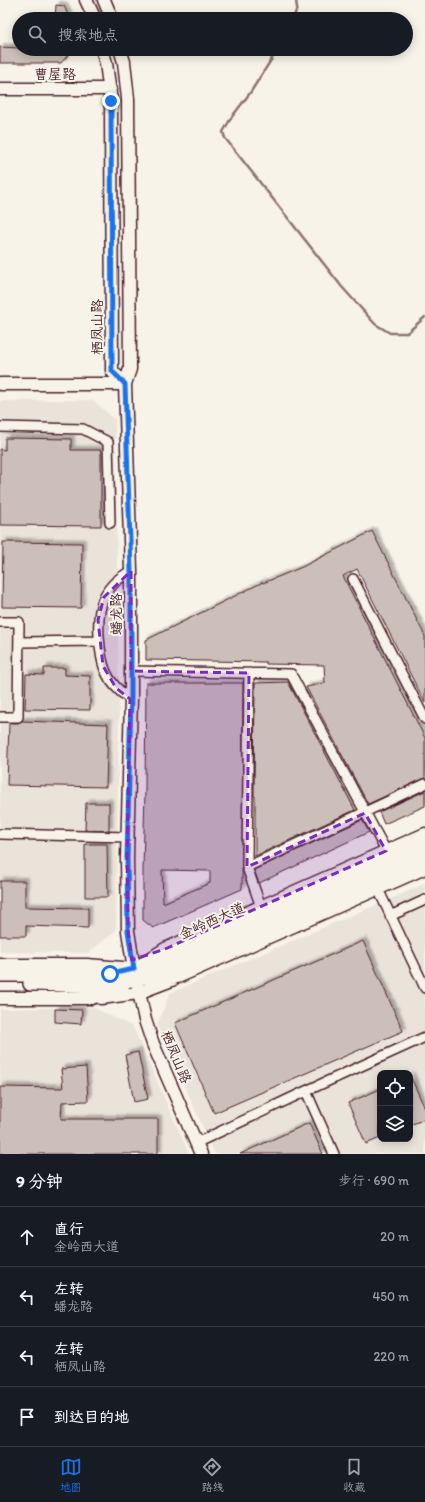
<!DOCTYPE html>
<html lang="zh">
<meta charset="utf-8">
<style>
body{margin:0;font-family:Itim,"LXGW WenKai TC",sans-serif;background:#242831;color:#f1f3f6}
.controls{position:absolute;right:12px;bottom:12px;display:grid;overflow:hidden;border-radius:8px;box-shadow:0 2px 10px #0003}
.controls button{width:36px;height:36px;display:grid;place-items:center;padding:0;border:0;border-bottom:1px solid #363941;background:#171b24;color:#f1f3f6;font:20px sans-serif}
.stop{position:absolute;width:12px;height:12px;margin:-9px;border:3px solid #1a73e8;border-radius:50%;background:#fff}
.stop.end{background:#1a73e8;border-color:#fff;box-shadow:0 1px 4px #0008}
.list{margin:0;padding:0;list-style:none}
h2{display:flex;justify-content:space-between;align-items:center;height:52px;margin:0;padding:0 16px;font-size:17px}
h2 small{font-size:13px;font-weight:400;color:#9ea1a6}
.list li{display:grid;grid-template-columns:26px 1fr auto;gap:12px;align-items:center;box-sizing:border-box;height:60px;padding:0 16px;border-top:1px solid #363941}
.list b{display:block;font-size:15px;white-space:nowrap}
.list p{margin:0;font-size:13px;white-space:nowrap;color:#9ea1a6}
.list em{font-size:13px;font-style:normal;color:#9ea1a6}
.icon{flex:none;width:22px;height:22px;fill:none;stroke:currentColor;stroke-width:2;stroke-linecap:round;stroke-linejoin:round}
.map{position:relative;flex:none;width:425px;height:1154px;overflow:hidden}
.search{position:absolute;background:#171b24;box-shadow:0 2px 10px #0003;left:12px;right:12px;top:12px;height:44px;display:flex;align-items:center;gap:10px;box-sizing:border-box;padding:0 14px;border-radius:22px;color:#9ea1a6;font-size:15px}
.sheet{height:292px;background:#171b24}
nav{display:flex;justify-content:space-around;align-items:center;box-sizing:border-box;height:56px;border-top:1px solid #363941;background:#171b24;font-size:11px;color:#9ea1a6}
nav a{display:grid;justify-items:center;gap:2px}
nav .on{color:#1a73e8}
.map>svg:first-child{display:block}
.built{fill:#eae3da;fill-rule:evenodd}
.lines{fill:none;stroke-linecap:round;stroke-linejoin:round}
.stream{stroke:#8e7275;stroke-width:2.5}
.building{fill:#ccbfb9;stroke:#4a1f2b;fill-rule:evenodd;filter:url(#shadow)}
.street-casing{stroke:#4a1f2b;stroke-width:12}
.secondary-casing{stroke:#4a1f2b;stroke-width:15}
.primary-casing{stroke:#4a1f2b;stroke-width:16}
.street{stroke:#f7f3e8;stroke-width:9}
.secondary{stroke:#f7f3e8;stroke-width:12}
.primary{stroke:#f7f3e8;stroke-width:13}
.route{stroke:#1a73e8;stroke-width:5}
.marked{fill:#7b2cbf;fill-opacity:0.2;stroke:#7b2cbf;stroke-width:3;stroke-dasharray:8 5;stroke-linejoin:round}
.labels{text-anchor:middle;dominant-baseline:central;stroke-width:4;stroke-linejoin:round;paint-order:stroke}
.street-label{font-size:14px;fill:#4a1f2b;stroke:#f7f3e8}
</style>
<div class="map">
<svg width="425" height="1154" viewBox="0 0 425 1154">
<defs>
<filter id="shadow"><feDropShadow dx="3.5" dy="-3.5" stdDeviation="1" flood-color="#0004"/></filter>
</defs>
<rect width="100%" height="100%" fill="#f7f3e8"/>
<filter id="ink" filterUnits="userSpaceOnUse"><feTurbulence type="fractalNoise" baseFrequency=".025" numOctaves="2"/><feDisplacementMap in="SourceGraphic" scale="8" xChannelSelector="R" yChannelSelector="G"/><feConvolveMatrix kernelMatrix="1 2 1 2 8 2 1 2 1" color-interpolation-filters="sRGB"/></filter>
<g filter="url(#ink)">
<path class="built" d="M 93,400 L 115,420 L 119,704 L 116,931 L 88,953 L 0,952 L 0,401 Z
M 425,884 L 425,1154 L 215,1154 L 157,1025 L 170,993 ZM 380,1073 L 410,1073 L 410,1139 L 380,1139 Z
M 93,1007 L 133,1027 L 189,1154 L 0,1154 L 0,1009 Z"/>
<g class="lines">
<path class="stream" d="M 293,19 L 297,8 L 296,0
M 278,49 L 250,93 L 231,118 L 223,132 L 225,138 L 342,287 L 375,324 L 390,333 L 407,333 L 425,317"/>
</g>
<path class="building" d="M 56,5 L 64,6 L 70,19 L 55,19 Z
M 0,47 L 19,48 L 19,49 L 69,49 L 69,54 L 61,63 L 0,63 Z
M 5,438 L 71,439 L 71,450 L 101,450 L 101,526 L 0,525 L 0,449 L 5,450 Z
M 372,531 L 425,636 L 425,703 L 357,569 L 343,576 L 425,738 L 425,778 L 368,804 L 306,687 L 325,683 L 324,665 L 266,664 L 266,662 L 146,660 L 146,640 L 263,582 L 263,583 L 302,567 Z
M 3,542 L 82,543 L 81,608 L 2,607 Z
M 44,668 L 65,668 L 65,675 L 90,676 L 90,710 L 25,709 L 26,674 L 44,675 Z
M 288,682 L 355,810 L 255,856 L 255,796 L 254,796 L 255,683 Z
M 146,683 L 243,683 L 242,889 L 153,928 L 143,920 L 143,870 L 145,790 ZM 162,870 L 210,871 L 210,883 L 163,903 Z
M 22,721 L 108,724 L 106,787 L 7,785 L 9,723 L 18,723 Z
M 425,791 L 425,806 L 384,824 L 379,812 Z
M 86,803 L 109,803 L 109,831 L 85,830 Z
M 362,820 L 369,832 L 259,883 L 254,870 Z
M 85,844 L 107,844 L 108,897 L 85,897 Z
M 0,881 L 25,881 L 25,907 L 88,908 L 88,928 L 26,926 L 26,936 L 0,936 Z
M 363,941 L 403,1031 L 214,1113 L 175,1023 Z
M 55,1009 L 82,1010 L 81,1024 L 55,1022 Z
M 138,1052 L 148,1099 L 134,1102 L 125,1055 Z
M 86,1067 L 88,1101 L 62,1102 L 61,1119 L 158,1119 L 158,1154 L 0,1154 L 0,1087 L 63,1088 L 61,1069 Z
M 410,1075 L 425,1109 L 425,1119 L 410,1125 Z
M 380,1089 L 380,1138 L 366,1144 L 348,1103 Z
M 309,1123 L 323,1154 L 240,1154 Z"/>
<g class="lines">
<defs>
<path id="street" d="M 0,427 L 83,429 L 108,442 L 110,523
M 353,579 L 425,719
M 0,622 L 19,622 L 18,717 L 0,717
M 19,642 L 99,641
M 131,671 L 291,674 L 386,851
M 249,673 L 247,867 L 261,907
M 130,699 C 105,682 101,665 99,636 C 97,606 103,586 131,571
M 0,834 L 128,837
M 247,867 L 425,784
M 378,889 L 425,988
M 390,916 L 425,900
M 306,1091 L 334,1154
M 196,1143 L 306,1091 L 425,1037"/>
<path id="secondary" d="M 86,0 L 95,19
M 104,0 L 112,19
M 102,49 L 106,63 L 111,101 L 112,371 L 125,384
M 120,49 L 124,62 L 128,99 L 130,369 L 125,384 L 131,571 L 131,697 L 127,858 L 128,931 L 134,969 L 145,1020 L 153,1044 L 201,1154
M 0,89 L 110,89
M 0,384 L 125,384
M 0,965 L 87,965 L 134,969 L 165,949 L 425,834
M 145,978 L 178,977 L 425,868
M 0,998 L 92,998 L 124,984
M 101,998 L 138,993 L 172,980"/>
<path id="primary" d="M 0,975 L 90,975 L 110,974 L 149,965 L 178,954 L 425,846
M 30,984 C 56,984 84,988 111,984 C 136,980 159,972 182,964 L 425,858"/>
</defs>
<use href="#street" class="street-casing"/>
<use href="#secondary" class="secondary-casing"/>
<use href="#primary" class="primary-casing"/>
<use href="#street" class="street"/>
<use href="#secondary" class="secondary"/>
<use href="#primary" class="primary"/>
</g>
</g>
<g class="lines" filter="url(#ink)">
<path class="route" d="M 110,974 L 134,969 L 128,931 L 127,858 L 131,697 L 131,571 L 125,384 L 112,371 L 111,101"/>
</g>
<path class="marked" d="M 131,571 L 131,671 L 249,673 L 247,867 L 365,813 L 386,851 L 165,949 L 132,960 L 128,931 L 127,858 L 130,699 L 116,688 L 103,666 L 98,620 L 104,597 Z"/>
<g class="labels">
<g class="street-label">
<text x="55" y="74">曹屋路</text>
<text transform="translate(97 327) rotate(-90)">栖凤山路</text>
<text transform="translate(116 614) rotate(-90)">蟠龙路</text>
<text transform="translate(212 921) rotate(-24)">金岭西大道</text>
<text transform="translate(176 1057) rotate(67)">栖凤山路</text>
</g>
</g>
</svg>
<div class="controls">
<button><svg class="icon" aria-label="locate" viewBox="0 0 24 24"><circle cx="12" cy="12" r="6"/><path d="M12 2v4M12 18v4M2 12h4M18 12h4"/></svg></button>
<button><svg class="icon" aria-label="layers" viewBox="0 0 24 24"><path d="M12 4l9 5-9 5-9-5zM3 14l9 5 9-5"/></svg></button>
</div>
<div class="stop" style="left:110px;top:974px"></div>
<div class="stop end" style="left:111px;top:101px"></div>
<div class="search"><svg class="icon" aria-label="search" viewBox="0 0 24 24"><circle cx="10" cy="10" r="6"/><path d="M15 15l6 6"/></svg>搜索地点</div>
</div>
<section class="sheet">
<h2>9 分钟<small>步行 · 690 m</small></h2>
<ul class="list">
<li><svg class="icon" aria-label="ahead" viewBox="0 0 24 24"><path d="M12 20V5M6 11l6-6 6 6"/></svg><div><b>直行</b><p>金岭西大道</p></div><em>20 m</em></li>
<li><svg class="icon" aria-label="left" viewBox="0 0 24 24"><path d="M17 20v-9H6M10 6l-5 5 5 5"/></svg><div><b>左转</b><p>蟠龙路</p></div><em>450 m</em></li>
<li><svg class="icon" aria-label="left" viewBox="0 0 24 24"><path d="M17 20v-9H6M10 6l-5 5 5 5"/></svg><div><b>左转</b><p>栖凤山路</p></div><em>220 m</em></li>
<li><svg class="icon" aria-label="arrive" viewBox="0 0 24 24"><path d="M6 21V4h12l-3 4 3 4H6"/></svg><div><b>到达目的地</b></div></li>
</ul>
</section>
<nav>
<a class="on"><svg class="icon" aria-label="map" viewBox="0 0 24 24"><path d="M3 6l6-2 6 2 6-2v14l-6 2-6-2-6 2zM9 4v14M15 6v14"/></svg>地图</a>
<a><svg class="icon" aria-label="directions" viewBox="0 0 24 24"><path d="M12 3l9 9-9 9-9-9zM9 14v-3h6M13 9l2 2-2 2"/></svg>路线</a>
<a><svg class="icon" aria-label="saved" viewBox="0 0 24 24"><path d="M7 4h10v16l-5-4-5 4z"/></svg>收藏</a>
</nav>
